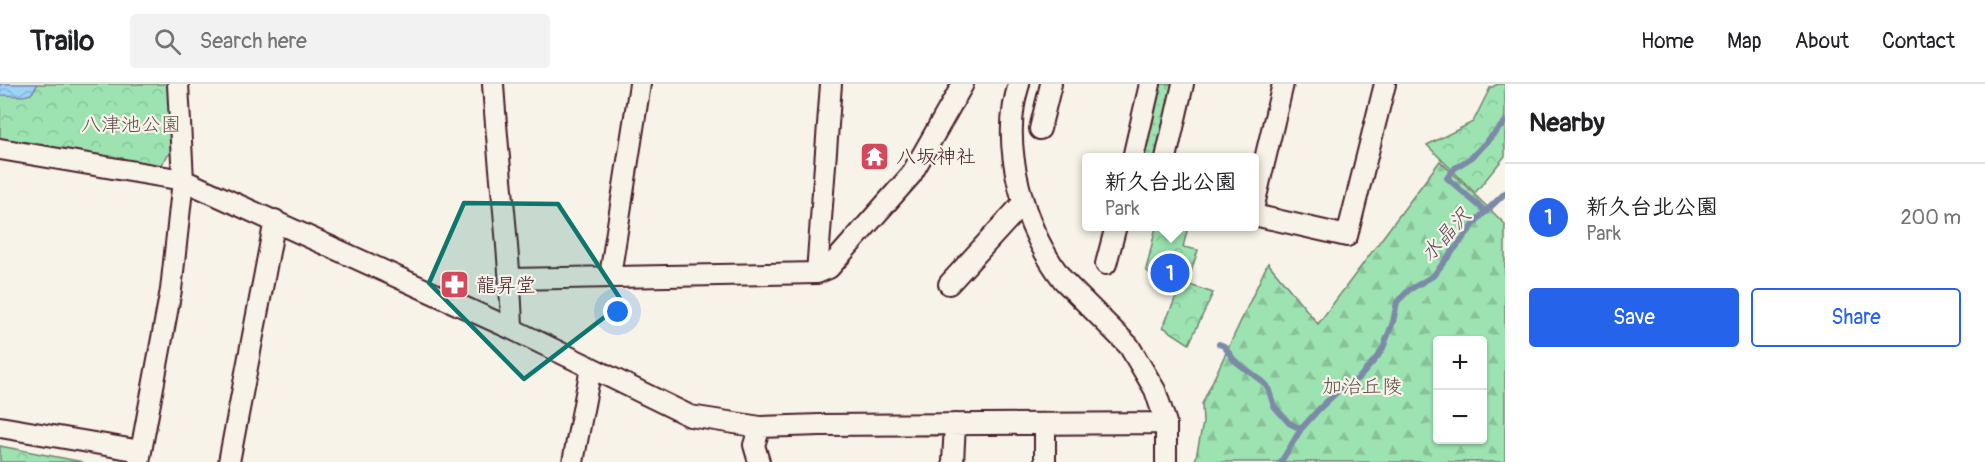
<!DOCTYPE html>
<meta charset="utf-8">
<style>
body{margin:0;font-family:Pangolin,"Klee One",sans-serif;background:#f2f2f2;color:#202124}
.controls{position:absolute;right:18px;bottom:18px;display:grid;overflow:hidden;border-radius:6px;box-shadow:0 2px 4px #0004}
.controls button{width:54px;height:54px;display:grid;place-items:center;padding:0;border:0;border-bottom:2px solid #e0e0e0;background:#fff;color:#202124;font:30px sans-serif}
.you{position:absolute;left:618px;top:228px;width:21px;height:21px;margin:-15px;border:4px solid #fff;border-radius:50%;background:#1a73e8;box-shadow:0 0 0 9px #1a73e833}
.badge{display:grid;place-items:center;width:39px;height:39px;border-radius:50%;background:#2563eb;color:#fff;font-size:20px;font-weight:700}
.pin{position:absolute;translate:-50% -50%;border:3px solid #fff;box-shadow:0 2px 6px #0006}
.popup{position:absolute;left:1082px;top:69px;width:177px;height:78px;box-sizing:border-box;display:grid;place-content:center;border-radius:6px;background:#fff;filter:drop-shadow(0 2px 4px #0005);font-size:20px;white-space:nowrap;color:#757577}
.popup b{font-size:22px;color:#202124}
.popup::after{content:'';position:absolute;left:50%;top:100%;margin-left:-12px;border:12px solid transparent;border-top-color:#fff}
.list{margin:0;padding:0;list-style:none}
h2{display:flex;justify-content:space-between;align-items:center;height:78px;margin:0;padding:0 24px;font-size:26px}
h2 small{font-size:20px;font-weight:400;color:#757577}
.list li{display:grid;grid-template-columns:39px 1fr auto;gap:18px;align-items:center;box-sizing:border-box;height:108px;padding:0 24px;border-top:2px solid #e0e0e0}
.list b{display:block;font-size:22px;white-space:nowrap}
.list p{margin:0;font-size:20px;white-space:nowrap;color:#757577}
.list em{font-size:20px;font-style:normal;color:#757577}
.actions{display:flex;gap:12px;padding:18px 24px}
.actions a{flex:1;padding:14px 0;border:2px solid #2563eb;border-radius:6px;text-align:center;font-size:21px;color:#2563eb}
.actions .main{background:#2563eb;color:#fff}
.icon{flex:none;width:33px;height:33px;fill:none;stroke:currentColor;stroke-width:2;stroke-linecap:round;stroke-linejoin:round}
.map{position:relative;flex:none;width:1505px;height:378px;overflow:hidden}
header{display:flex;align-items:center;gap:36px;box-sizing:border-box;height:84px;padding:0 30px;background:#fff;border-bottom:2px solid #e0e0e0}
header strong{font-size:28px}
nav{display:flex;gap:33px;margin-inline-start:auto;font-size:21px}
.search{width:420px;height:54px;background:#f2f2f2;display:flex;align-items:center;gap:15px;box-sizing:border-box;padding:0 21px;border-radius:6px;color:#757577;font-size:22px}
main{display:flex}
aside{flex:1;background:#fff}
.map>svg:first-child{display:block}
.grass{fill:url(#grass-dots);stroke:#73816e;stroke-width:1.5}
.forest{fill:url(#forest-firs);stroke:#73816e;stroke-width:1.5;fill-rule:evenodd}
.park{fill:url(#park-crowns);stroke:#73816e;stroke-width:1.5}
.water{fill:url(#water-waves);stroke:#7c8aa8;stroke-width:1.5}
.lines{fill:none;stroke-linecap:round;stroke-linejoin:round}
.stream{stroke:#7c8aa8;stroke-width:6}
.minor-casing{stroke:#4a1f2b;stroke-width:24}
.minor{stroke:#f7f3e8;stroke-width:20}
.marked{fill:#0f766e;fill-opacity:0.2;stroke:#0f766e;stroke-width:4.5;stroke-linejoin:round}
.labels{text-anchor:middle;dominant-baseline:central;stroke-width:4.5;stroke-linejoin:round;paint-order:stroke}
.park-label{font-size:20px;fill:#5e504c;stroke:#f7f3e8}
.poi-label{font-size:20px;fill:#4a1f2b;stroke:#f7f3e8;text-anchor:start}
.water-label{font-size:21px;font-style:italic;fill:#5f4c5f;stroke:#f7f3e8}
</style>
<header>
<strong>Trailo</strong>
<div class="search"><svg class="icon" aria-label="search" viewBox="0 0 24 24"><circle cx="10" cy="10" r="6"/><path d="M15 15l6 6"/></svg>Search here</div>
<nav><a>Home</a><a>Map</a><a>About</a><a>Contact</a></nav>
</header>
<main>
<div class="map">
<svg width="1505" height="378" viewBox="0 0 1505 378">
<defs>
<pattern id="grass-dots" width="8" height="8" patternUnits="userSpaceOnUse" patternTransform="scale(1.5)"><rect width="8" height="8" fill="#9ce3b1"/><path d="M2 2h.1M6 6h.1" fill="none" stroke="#88c298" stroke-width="1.8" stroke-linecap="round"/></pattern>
<pattern id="forest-firs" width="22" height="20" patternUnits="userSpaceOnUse" patternTransform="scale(1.5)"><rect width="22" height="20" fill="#9ce3b1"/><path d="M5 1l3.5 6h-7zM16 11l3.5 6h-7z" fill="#88c298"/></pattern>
<pattern id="park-crowns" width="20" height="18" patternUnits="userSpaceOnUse" patternTransform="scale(1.5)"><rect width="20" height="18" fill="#9ce3b1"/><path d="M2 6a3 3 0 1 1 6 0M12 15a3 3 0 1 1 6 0" fill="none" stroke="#88c298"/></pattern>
<pattern id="water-waves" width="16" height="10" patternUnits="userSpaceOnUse" patternTransform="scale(1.5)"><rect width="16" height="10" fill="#9dd2fb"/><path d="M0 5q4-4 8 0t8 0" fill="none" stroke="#89b4d7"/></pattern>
</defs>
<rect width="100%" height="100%" fill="#f7f3e8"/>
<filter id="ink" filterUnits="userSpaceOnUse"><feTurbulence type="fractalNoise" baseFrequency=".0167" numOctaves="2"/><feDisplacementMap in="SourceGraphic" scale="12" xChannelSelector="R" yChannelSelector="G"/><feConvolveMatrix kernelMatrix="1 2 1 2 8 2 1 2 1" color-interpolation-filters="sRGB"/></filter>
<g filter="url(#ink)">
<path class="grass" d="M 1157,0 L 1174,0 L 1158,73 L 1140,74 Z"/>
<path class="forest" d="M 1440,77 L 1505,140 L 1505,378 L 1195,378 L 1203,339 L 1202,320 L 1268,179 L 1318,240 ZM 1438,256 L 1482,256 L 1482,356 L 1438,356 Z"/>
<path class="park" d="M 0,0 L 167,0 L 174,64 L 158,84 L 0,59 Z
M 1498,0 L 1505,0 L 1505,72 L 1475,109 L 1427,61 L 1473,38 L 1490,4 Z
M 1156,143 L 1188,143 L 1183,163 L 1198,166 L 1187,200 L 1213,209 L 1189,260 L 1163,243 L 1182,199 L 1154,193 L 1146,186 Z
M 0,362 L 83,378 L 0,378 Z"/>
<path class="water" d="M 0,0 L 38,0 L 31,10 L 23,12 L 0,11 Z"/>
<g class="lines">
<path class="stream" d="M 1486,128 L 1447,94 L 1455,84 L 1472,73 L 1505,38
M 1219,260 L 1224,262 L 1234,276 L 1263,298 L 1268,304 L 1274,322 L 1289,339 L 1301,345
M 1281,378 L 1301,345 L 1319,325 L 1338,307 L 1359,294 L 1378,272 L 1383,264 L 1393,238 L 1397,218 L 1409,206 L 1433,192 L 1479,134 L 1505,109"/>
<defs>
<path id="minor" d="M 493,0 C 498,82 510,163 512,245
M 1019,0 C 999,62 1024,145 1063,196 L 1129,262 L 1155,306 L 1166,339 L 1166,378
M 1040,45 L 1051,0
M 0,65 L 183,96 L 512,245 L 690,332 L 760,343 L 820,341 L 1166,339
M 1133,74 L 1150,0
M 1166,74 L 1183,0
M 1254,121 L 1283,0
M 1254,131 L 1347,152 L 1385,0
M 1106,180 L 1116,142
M 817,189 L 831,0
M 610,192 L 640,0
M 511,195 L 817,189 L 829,184 L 911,91 L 963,0
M 949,200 L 1023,119
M 0,343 L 141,367
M 139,378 L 171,206 L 183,96 L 178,0
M 229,378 L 275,136
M 573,378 L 591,284
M 759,378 L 754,361 L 760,343
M 953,378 L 955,340
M 1045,378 L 1045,341"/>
</defs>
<use href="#minor" class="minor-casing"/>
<use href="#minor" class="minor"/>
</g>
</g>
<path class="marked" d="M 464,119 L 558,120 L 623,219 L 524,295 L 429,199 Z"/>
<defs>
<symbol id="temple-square" viewBox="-11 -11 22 22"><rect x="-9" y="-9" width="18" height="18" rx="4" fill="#d1495b" stroke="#f7f3e8"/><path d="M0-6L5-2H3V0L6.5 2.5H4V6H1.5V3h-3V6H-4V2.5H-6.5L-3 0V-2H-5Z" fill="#fff"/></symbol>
<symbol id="pharmacy-square" viewBox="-11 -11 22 22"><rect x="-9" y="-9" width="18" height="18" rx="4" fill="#d1495b" stroke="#f7f3e8"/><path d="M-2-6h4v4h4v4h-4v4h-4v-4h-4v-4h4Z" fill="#fff"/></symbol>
</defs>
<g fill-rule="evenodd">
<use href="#temple-square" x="858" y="56" width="33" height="33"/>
<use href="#pharmacy-square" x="438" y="184" width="33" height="33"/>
</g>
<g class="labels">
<g class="park-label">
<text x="131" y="40">八津池公園</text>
<text x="1362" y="302">加治丘陵</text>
</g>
<g class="poi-label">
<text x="896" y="72">八坂神社</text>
<text x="476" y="201">龍昇堂</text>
</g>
<g class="water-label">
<text transform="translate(1446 151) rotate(-48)">水晶沢</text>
</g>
</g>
</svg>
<div class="controls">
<button>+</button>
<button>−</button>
</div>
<div class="you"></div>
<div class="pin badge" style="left:1170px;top:189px">1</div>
<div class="popup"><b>新久台北公園</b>Park</div>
</div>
<aside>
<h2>Nearby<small></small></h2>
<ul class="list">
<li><span class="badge">1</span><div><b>新久台北公園</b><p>Park</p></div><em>200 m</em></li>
</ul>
<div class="actions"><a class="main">Save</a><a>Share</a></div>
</aside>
</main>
